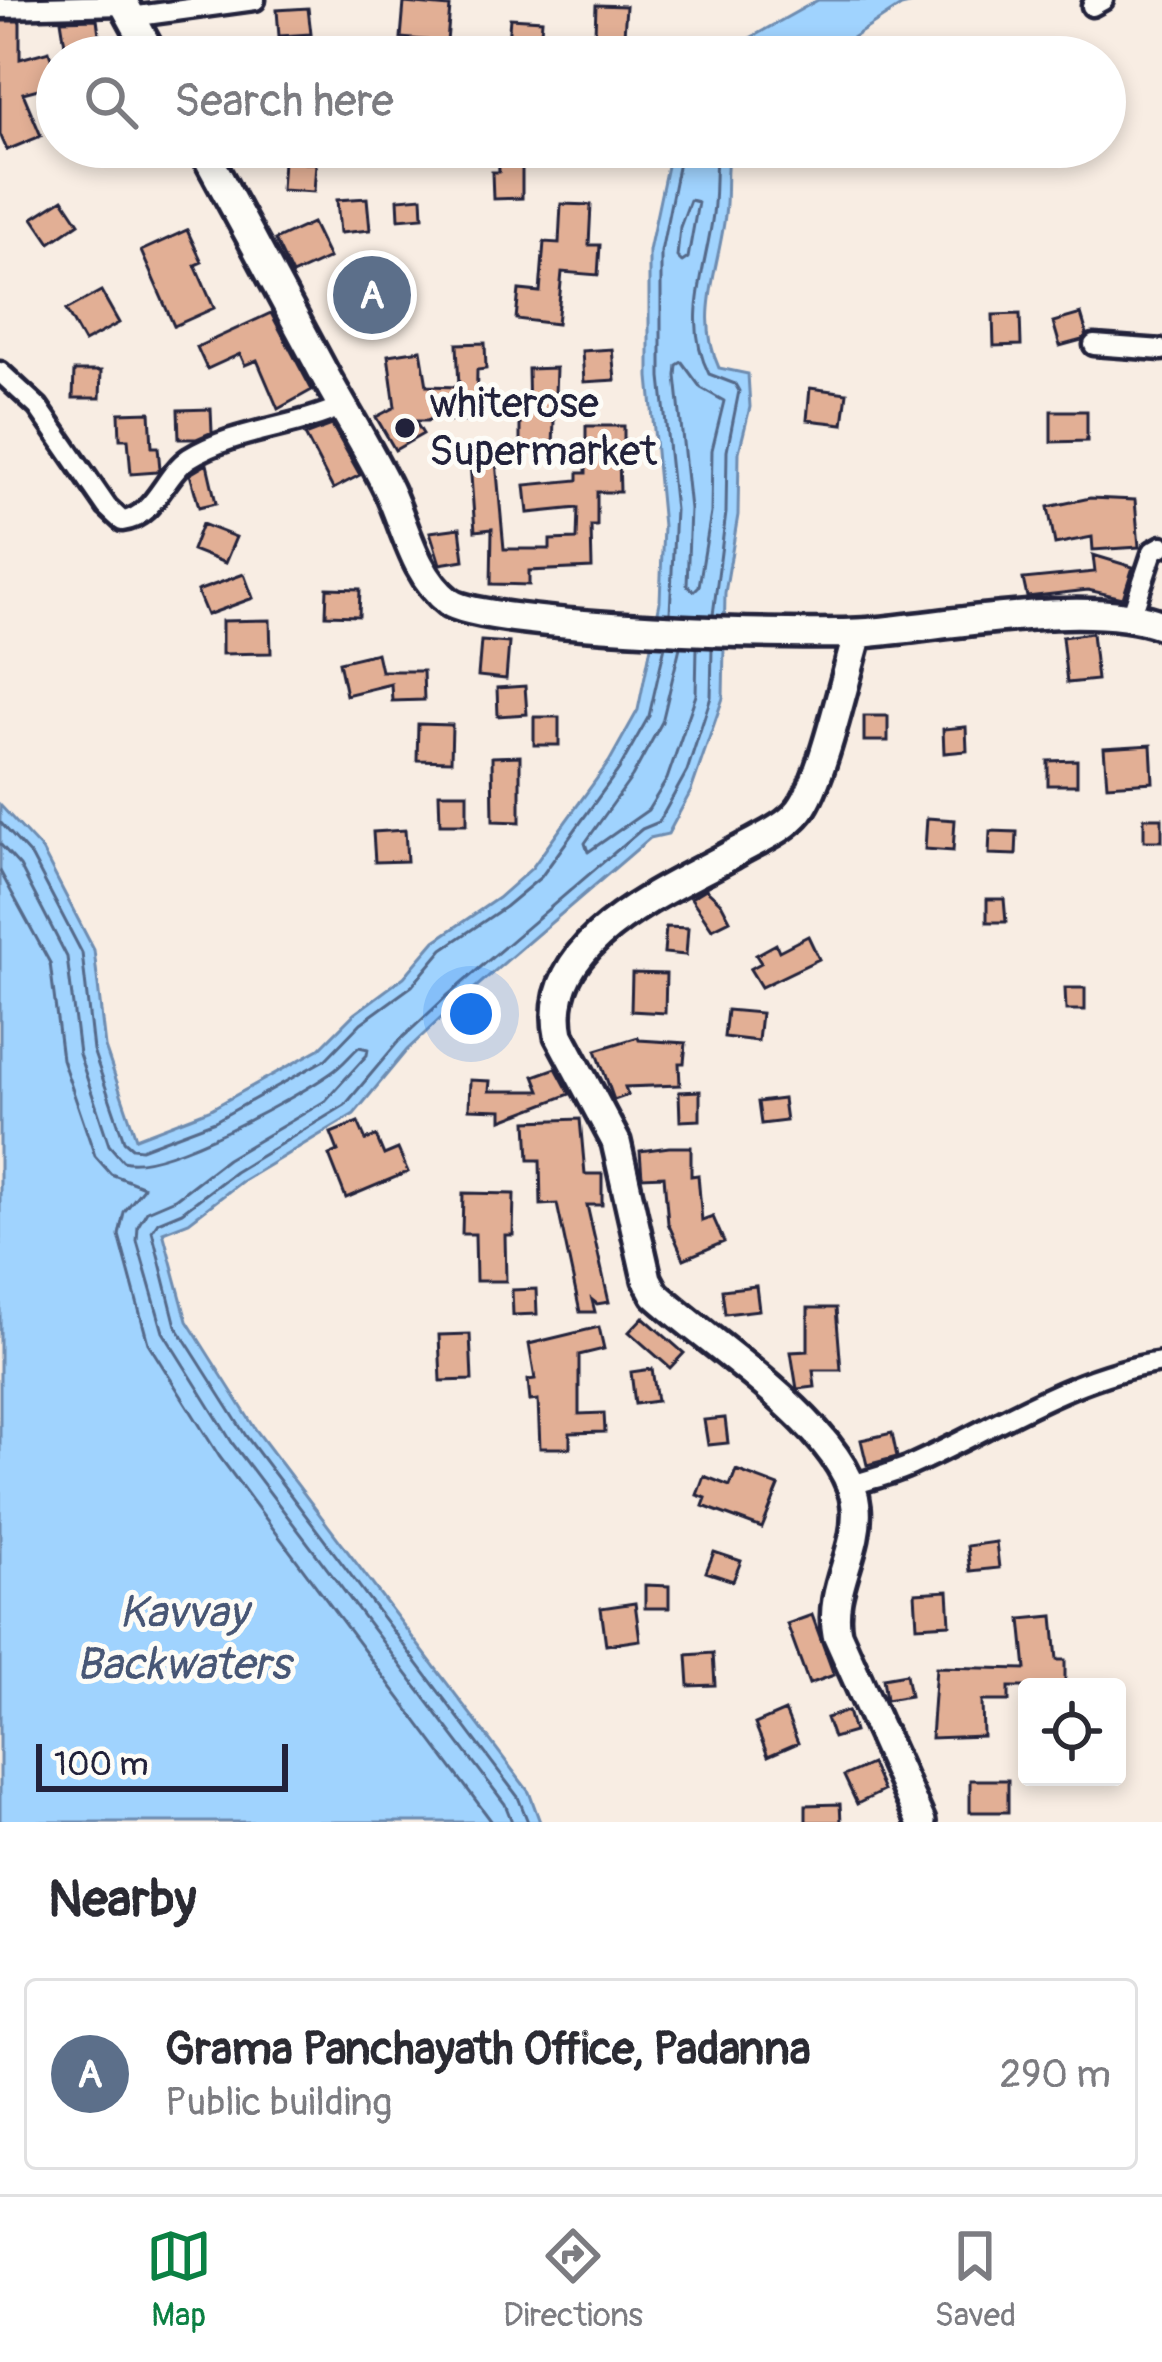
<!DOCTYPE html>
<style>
body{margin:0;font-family:Pangolin,sans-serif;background:#f2f2f3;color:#2b2b33}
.controls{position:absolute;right:36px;bottom:36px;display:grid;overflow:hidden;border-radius:12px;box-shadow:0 6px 18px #0003}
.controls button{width:108px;height:108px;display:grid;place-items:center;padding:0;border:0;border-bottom:3px solid #e1e1e2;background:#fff;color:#2b2b33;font:60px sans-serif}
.scale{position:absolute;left:36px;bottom:30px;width:252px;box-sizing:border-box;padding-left:12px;border:6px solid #22223b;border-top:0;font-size:33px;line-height:42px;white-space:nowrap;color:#22223b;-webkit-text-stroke:9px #fdfcf7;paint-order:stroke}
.you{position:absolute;left:471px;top:1014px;width:42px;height:42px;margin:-30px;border:9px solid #fff;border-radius:50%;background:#1a73e8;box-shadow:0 0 0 18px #1a73e833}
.badge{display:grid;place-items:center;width:78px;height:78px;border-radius:50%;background:#0b8043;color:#fff;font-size:39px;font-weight:700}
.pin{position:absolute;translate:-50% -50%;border:6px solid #fff;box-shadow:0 3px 12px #0006}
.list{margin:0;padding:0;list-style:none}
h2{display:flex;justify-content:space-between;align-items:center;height:156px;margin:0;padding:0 48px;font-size:51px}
h2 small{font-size:39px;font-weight:400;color:#7c7c81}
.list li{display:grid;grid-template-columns:78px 1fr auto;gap:36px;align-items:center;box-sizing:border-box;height:192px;margin:0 24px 24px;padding:0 24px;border:3px solid #e1e1e2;border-radius:12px}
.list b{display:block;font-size:45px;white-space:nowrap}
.list p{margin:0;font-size:39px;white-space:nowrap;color:#7c7c81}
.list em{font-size:39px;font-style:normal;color:#7c7c81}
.icon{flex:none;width:66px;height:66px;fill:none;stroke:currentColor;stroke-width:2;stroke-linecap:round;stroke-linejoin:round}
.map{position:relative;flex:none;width:1162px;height:1822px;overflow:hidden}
.search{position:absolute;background:#fff;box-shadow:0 6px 18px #0003;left:36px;right:36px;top:36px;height:132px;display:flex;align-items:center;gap:30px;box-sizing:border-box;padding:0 42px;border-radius:66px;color:#7c7c81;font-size:45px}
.sheet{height:372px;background:#fff}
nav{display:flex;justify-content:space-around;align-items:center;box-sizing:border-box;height:168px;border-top:3px solid #e1e1e2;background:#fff;font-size:33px;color:#7c7c81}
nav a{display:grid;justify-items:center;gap:6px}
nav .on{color:#0b8043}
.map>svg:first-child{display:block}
.water{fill:#a0d3fe;stroke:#6e8cb0;stroke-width:3}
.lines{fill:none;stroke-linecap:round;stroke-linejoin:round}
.shore{stroke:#546989;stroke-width:3}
.building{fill:#e2af95;stroke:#22223b;stroke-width:3}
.minor-casing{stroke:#22223b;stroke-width:27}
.secondary-casing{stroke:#22223b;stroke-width:36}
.minor{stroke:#fdfcf7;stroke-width:18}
.secondary{stroke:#fdfcf7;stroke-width:27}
.poi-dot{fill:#22223b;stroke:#fdfcf7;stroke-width:4.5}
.labels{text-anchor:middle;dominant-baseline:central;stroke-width:10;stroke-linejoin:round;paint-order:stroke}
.poi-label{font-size:42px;fill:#22223b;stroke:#fdfcf7;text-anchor:start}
.water-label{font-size:45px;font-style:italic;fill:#485776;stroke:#fdfcf7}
</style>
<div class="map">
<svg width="1162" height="1822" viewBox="0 0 1162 1822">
<rect width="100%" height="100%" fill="#f8ede3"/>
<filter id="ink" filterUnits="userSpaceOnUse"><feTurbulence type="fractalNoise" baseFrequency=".00833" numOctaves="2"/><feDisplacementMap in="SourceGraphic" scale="24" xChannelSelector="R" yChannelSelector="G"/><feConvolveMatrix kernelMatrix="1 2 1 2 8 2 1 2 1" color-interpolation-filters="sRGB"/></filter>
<g filter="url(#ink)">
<path class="water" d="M 818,0 L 926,0 L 901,6 L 823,57 L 716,57 Z
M 671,147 L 729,147 C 725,170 728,193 725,215 C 719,268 695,316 719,368 L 748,374 L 750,407 L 739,452 L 738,515 L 725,593 L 723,698 L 691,791 L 668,834 L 650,838 L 455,1005 L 407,1050 L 354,1114 L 241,1182 L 189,1222 L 163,1232 L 187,1321 L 256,1430 L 529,1792 L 540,1822 L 0,1822 L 0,805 L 42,850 L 94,950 L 105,1047 L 136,1138 L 209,1110 L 319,1049 L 354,1014 L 404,977 L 435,941 L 498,898 L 532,868 L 609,762 L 638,710 L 660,602 L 663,526 L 649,377 L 649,251 Z"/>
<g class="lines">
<path class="shore" d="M 690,200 L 698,202 L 688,258 L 682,262 L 677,257 L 680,227 Z
M 682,362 L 701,388 L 724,401 L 712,450 L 711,513 L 699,586 L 694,591 L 687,585 L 690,509 L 676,376 L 677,365 Z
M 670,613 L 675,510 L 661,377 L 661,252 L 682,147
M 713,615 L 726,513 L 727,451 L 739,391 L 735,384 L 709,374 C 682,321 706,269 713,214 C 716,192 714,169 717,147
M 680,647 L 662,722 L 632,777 L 585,843 L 588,852 L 648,810 L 667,779 L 696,695 L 697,647
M 0,822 L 32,857 L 82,953 L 93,1050 L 124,1141 L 132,1148 L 141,1149 L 215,1121 L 326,1059 L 361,1023 L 412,986 L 443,949 L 505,907 L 541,877 L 619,769 L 649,716 L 665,646
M 0,844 L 20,866 L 67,957 L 79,1054 L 109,1145 L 123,1161 C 160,1173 297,1097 331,1073 C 342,1066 350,1055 359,1047 L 368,1049 L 367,1055 L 325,1101 L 227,1159 L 175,1199 L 147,1211 L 138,1226 L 137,1241 L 163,1332 L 233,1444 L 505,1804 L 512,1822
M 0,871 L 50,963 L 62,1059 L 95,1156 L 111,1174 L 144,1187 L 124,1212 L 119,1235 L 148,1343 L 219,1456 L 492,1822
M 528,1822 L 518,1797 L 246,1436 L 176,1326 L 152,1231 L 158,1222 L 182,1212 L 235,1172 L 345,1105 L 398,1042 L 447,996 L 642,829 L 659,822 L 687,771 L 711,697 L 712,648"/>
</g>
<path class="building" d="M 404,3 L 450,7 L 447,42 L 401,38 Z
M 596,5 L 626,6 L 624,35 L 595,34 Z
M 308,8 L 311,34 L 279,36 L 277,10 Z
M 510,18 L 542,20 L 540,45 L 508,42 Z
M 97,19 L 102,57 L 67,57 L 61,20 Z
M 0,21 L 20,21 L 20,59 L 49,51 L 57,79 L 57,84 L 23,93 L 41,136 L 7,150 L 0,134 Z
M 284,147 L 304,147 L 305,163 L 316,163 L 314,192 L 281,190 Z
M 498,147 L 551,147 L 551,159 L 522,160 L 522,198 L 493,199 L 492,172 L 499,172 Z
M 422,197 L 423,217 L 399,219 L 398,199 Z
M 367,198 L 370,230 L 340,233 L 337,200 Z
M 63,199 L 79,223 L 50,243 L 33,218 Z
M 561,204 L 591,205 L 589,245 L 600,245 L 598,275 L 562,272 L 557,324 L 516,319 L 519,290 L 540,292 L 544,242 L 559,243 Z
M 312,223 L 329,258 L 292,275 L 275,240 Z
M 187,230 L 202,262 L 195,265 L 214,308 L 174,326 L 141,251 Z
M 382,268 L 382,273 L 399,273 L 400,287 L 406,287 L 407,307 L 395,307 L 396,311 L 385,312 L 385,316 L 363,317 L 363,313 L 356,314 L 356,306 L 346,306 L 346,281 L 356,280 L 355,273 L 361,273 L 361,269 Z
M 101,291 L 119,323 L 84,342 L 66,310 Z
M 271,313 L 312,390 L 278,409 L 257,360 L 245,365 L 240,354 L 207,369 L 197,347 Z
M 1020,314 L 1021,345 L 994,346 L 993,315 Z
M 1081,314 L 1087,334 L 1082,340 L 1060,346 L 1053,322 Z
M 485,343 L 486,369 L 477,370 L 476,422 L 450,421 L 450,412 L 427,421 L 415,421 L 423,434 L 395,450 L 376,417 L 395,407 L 388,355 L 421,350 L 427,386 L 459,387 L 457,344 Z
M 612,349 L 615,380 L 584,382 L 582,351 Z
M 556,368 L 553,446 L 520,446 L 520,417 L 529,417 L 528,369 Z
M 74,371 L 101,371 L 100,398 L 73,398 Z
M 810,388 L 847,393 L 843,424 L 807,420 Z
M 211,409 L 212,432 L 196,439 L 179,439 L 178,410 Z
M 1051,411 L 1087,411 L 1087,441 L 1051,442 Z
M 150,412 L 152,447 L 158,447 L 160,469 L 157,472 L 131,474 L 128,439 L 120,439 L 119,413 Z
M 332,425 L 360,475 L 333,489 L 305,435 Z
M 586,426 L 624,426 L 624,456 L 619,456 L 620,492 L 597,492 L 597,526 L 591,526 L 592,568 L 529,571 L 529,585 L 491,584 L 492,529 L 475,531 L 470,462 L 496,461 L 504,549 L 550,549 L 550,540 L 577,539 L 578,508 L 528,513 L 525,485 L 578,480 L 578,473 L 586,473 Z
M 207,464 L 216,503 L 199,507 L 190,474 Z
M 1090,498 L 1135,500 L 1139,547 L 1093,550 L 1092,537 L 1055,544 L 1048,507 Z
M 202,524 L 236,537 L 225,563 L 192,550 Z
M 460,528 L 464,560 L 440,564 L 430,532 Z
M 1093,555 L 1133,567 L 1123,598 L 1088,590 L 1027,597 L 1023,579 L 1095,572 Z
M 244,574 L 253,598 L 207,615 L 197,591 Z
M 327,588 L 360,589 L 359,616 L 326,615 Z
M 270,620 L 271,653 L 222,654 L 222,621 Z
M 1092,633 L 1097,680 L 1067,683 L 1062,637 Z
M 481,641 L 509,643 L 506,679 L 478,676 Z
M 377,653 L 381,671 L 423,671 L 424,700 L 392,701 L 391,684 L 346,695 L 339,662 Z
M 525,686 L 527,714 L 498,716 L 497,688 Z
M 864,716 L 888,716 L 888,741 L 864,741 Z
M 534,717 L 559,717 L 559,745 L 534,745 Z
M 418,724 L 452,725 L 451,761 L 417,760 Z
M 966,727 L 967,751 L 944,753 L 943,729 Z
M 1151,745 L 1153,782 L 1107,785 L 1104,748 Z
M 520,756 L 520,822 L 493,821 L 492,757 Z
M 1077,760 L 1077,785 L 1048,785 L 1048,761 Z
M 439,793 L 467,793 L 467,824 L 440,824 Z
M 927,818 L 955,820 L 953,851 L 925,849 Z
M 1144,818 L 1162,818 L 1162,841 L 1144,841 Z
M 405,830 L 407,861 L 375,862 L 373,832 Z
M 990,831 L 1017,832 L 1016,855 L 989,854 Z
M 706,889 L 721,903 L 730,920 L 712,929 L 691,898 Z
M 987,899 L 1004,899 L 1006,922 L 987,922 Z
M 666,927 L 688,928 L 686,955 L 664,953 Z
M 808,936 L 819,959 L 761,987 L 750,969 L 761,963 L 756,955 L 776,944 L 779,951 Z
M 632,973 L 666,974 L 665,1013 L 631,1011 Z
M 1065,988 L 1085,988 L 1085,1010 L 1066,1010 Z
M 727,1010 L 761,1013 L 758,1041 L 724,1037 Z
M 638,1037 L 639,1040 L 686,1043 L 684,1063 L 679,1063 L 680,1085 L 625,1087 L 628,1095 L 614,1100 L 596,1050 Z
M 556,1068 L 570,1094 L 502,1120 L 502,1110 L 469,1109 L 470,1080 L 490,1081 L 489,1091 L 540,1091 L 534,1076 Z
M 700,1091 L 700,1120 L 680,1121 L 679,1092 Z
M 783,1099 L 786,1121 L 761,1124 L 758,1102 Z
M 580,1119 L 585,1174 L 602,1174 L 602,1205 L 587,1205 L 609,1302 L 597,1304 L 592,1300 L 595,1312 L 580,1312 L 557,1204 L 541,1205 L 540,1160 L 529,1160 L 527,1121 Z
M 358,1122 L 366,1140 L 376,1136 L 384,1155 L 398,1149 L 408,1172 L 346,1198 L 329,1155 L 338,1151 L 331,1133 Z
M 669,1147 L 691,1147 L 691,1176 L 698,1175 L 702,1221 L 713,1217 L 724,1242 L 684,1259 L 668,1223 L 664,1176 L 642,1177 L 640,1151 Z
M 463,1193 L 514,1194 L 513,1235 L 505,1235 L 506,1281 L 476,1281 L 475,1234 L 462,1234 Z
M 756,1286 L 759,1310 L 725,1314 L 722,1290 Z
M 536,1289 L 537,1314 L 513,1315 L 512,1290 Z
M 808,1308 L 836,1308 L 841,1370 L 813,1370 L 815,1387 L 797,1389 L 791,1352 L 808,1351 Z
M 643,1317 L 684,1353 L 670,1368 L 629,1332 Z
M 599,1327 L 604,1349 L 579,1355 L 579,1414 L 604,1413 L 605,1432 L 570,1433 L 570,1448 L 540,1448 L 538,1400 L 530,1401 L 528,1380 L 535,1379 L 529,1344 Z
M 470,1334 L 472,1380 L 441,1381 L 439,1335 Z
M 652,1369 L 657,1401 L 635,1404 L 631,1372 Z
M 725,1418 L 728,1443 L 708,1445 L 704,1420 Z
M 892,1433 L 897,1457 L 867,1465 L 861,1440 Z
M 736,1470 L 779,1486 L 762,1528 L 703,1506 L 706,1498 L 697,1495 L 704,1476 L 730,1486 Z
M 996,1542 L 999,1568 L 970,1571 L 967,1546 Z
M 714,1552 L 741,1561 L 733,1581 L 706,1572 Z
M 645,1585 L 669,1586 L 669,1608 L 645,1608 Z
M 948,1591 L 950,1624 L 917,1626 L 915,1593 Z
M 635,1603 L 640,1640 L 606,1645 L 601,1608 Z
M 812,1615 L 834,1675 L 809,1684 L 787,1624 Z
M 1053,1616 L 1057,1660 L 1065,1660 L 1065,1687 L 1009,1687 L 1009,1701 L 982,1701 L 983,1736 L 931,1738 L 936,1667 L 1026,1669 L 1021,1619 Z
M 713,1653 L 715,1685 L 689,1686 L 687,1655 Z
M 906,1674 L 910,1696 L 886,1700 L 883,1678 Z
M 785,1711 L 798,1743 L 768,1756 L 755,1724 Z
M 848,1711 L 854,1732 L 833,1738 L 826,1718 Z
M 871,1764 L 883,1791 L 857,1804 L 844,1776 Z
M 970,1780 L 1008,1780 L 1008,1812 L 970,1812 Z
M 840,1804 L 841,1822 L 806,1822 L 806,1805 Z"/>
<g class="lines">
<defs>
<path id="minor" d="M 1092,6 L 1103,0
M 0,8 L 125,5
M 131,17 L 255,0
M 1094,345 L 1162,350
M 0,372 L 38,407 L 107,507 L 122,521 C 154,518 164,475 189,458 C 236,429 293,429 342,406
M 1132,614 L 1153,551 L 1162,546
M 850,1486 C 870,1479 893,1474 912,1465 C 995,1428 1071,1375 1162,1362"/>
<path id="secondary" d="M 122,0 L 153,57
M 202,147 C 244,224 286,302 327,379 C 348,417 371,453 389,491 C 406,528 415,576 449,602 C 482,628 817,638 873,632 C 953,625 1091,598 1162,625
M 858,634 C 846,673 822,782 800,810 C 785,829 759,839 738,851 C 672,889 539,939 559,1035 L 616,1142 L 647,1279 L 655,1294 C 709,1344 850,1432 856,1507 C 860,1551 828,1589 837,1634 L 921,1822"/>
</defs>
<use href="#minor" class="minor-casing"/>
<use href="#secondary" class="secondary-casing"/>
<use href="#minor" class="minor"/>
<use href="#secondary" class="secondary"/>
</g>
</g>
<circle class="poi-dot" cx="405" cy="428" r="12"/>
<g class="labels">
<g class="poi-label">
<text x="429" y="404">whiterose<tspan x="429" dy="48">Supermarket</tspan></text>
</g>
<g class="water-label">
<text x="183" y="1613">Kavvay<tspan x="183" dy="52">Backwaters</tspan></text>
</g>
</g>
</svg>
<div class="controls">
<button><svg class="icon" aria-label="locate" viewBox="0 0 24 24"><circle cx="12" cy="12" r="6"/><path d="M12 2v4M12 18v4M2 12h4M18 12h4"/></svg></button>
</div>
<div class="scale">100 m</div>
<div class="you"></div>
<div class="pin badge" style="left:372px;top:295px;background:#5c6f8a">A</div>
<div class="search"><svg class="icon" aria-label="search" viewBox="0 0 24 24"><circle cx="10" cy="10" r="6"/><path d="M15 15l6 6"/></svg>Search here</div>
</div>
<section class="sheet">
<h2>Nearby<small></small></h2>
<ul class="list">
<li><span class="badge" style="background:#5c6f8a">A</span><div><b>Grama Panchayath Office, Padanna</b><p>Public building</p></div><em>290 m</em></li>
</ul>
</section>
<nav>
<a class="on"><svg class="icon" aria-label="map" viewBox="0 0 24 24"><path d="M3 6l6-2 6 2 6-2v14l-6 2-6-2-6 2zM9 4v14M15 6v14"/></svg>Map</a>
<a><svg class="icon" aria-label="directions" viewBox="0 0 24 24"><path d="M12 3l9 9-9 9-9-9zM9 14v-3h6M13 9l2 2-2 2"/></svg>Directions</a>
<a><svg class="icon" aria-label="saved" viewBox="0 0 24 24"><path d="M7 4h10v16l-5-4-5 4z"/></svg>Saved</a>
</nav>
